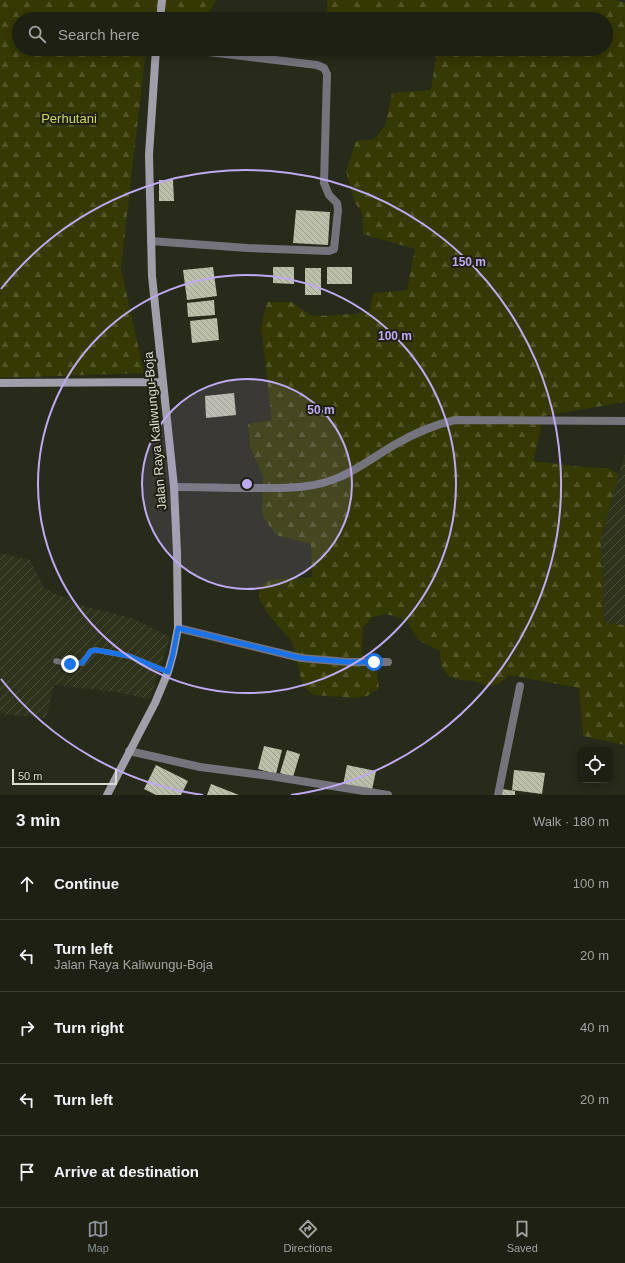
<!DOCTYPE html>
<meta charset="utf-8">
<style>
body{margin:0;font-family:Helvetica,sans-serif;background:#2b2d22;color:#f1f3f6}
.controls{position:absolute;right:12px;bottom:12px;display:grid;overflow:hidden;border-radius:8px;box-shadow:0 2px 10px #0003}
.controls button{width:36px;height:36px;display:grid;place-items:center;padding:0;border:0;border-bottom:1px solid #3c3e34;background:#1e2014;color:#f1f3f6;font:20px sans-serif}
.scale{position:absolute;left:12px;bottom:10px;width:105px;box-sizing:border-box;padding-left:4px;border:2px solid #dbddd2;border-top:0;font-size:11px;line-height:14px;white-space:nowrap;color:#dbddd2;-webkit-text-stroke:3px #1f2010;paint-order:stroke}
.stop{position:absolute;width:12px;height:12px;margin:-9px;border:3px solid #1a73e8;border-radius:50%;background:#fff}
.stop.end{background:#1a73e8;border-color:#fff;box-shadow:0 1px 4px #0008}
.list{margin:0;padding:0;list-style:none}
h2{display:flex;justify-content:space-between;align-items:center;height:52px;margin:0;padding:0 16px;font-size:17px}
h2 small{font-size:13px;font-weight:400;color:#a1a3a0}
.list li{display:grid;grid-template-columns:26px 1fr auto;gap:12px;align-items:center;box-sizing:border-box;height:72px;padding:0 16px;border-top:1px solid #3c3e34}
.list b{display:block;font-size:15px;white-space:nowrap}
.list p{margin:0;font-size:13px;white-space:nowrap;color:#a1a3a0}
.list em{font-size:13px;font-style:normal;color:#a1a3a0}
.icon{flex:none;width:22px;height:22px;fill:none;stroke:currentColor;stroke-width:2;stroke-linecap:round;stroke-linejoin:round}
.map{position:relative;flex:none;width:625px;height:795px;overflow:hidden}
.search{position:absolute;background:#1e2014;box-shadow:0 2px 10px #0003;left:12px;right:12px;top:12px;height:44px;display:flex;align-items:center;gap:10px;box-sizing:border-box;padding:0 14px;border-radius:22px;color:#a1a3a0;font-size:15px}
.sheet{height:412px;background:#1e2014}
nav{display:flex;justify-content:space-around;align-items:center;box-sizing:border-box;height:56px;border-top:1px solid #3c3e34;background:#1e2014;font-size:11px;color:#a1a3a0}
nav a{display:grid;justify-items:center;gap:2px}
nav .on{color:#8c9099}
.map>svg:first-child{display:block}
.industrial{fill:url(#industrial-furrows)}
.forest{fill:url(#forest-firs)}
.building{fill:url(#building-back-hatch)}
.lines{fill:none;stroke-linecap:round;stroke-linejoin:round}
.lane{stroke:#75737c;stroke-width:5.5}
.street{stroke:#75737c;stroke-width:8}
.secondary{stroke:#a19eab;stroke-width:8}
.route{stroke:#1a73e8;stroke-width:5}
.ring{fill:none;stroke:#bea9f4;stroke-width:2}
.labels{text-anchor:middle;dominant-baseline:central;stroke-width:4;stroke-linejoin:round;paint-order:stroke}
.park-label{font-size:13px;fill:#ced95c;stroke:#1f2010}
.street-label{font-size:13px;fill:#dbddd2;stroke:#1f2010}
.centre{fill:#bea9f4;stroke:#1f2010;stroke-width:2}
.ring-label{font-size:12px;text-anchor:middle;font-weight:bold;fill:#bea9f4;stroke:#1f2010;stroke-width:4;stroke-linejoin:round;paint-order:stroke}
</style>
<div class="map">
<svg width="625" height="795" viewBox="0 0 625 795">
<defs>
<pattern id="industrial-furrows" width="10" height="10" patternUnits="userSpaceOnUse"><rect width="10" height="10" fill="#30331c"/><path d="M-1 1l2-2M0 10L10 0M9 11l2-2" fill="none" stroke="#4d503c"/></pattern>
<pattern id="forest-firs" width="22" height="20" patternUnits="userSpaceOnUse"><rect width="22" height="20" fill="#353903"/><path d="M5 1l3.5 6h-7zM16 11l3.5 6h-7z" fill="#525527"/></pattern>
<pattern id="building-back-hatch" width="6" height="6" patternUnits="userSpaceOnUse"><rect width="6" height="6" fill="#bcbfaa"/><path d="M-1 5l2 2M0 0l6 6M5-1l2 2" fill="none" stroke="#9ea08f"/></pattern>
</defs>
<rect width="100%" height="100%" fill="#282a1a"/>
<path class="industrial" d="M 625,454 L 625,625 L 604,623 L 601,538 Z
M 0,553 L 30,560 L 44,588 L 83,606 L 132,618 L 170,637 L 150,699 L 115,692 L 54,685 L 46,718 L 1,714 L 0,717 Z"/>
<path class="forest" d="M 0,0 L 216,0 L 206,19 L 150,14 L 150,19 L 19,19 L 19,49 L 146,49 L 121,268 L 144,373 L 0,378 Z
M 327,0 L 615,0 L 625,3 L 625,402 L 543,416 L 534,461 L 581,467 L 608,468 L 619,474 L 601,538 L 604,623 L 625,625 L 625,745 L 583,736 L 579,688 L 509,675 L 499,684 L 487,686 L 475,681 L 461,680 L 448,676 L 441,665 L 440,651 L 418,640 L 407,620 L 386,614 L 372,617 L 363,628 L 362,654 L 377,671 L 379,688 L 367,696 L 354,698 L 314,695 L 303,687 L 293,643 L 267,613 L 260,600 L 259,587 L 269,580 L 312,577 L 311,544 L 276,535 L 262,515 L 263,476 L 250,447 L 248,424 L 272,420 L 261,327 L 267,302 L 292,302 L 310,315 L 316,316 L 353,314 L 370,311 L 373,293 L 407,290 L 415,249 L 363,234 L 362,213 L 354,201 L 346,171 L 356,141 L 374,139 L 385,126 L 392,93 L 431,90 L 437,51 L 429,49 L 606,49 L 606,19 L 328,19 Z"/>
<path class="building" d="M 159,180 L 173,180 L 174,201 L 159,201 Z
M 296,210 L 330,212 L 328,245 L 293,243 Z
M 213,267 L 217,296 L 187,300 L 183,270 Z
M 273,267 L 294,267 L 294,284 L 273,283 Z
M 327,267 L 352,267 L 352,284 L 327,284 Z
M 305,268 L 321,268 L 321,295 L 305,295 Z
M 214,300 L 215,315 L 188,317 L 187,303 Z
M 217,318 L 219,340 L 192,343 L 190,321 Z
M 234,393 L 236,415 L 206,418 L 205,396 Z
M 264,746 L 282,750 L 276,774 L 258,769 Z
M 287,750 L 300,754 L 293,777 L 280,773 Z
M 156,765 L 188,781 L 181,795 L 156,795 L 144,789 Z
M 347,765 L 376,771 L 372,790 L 343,785 Z
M 514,770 L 545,773 L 542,794 L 512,790 Z
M 211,784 L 239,795 L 207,795 Z
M 502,789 L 515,791 L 515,795 L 501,795 Z"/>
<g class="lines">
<path class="lane" d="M 56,661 L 69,664 L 82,663 L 91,651 L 96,650 L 129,656 L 168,672"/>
<path class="street" d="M 151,241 L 247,248 L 329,251 L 334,249 L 338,210 L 337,203 L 329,195 L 324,183 L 327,74 L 324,68 L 317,65 L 183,49
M 174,487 C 199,487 224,488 249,488 C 281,488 313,490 342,476 C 360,468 377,455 394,445 C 413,434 433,425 455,420 L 625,421
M 178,628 L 301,658 L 348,662 L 388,662
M 129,751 L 200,767 L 270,776 L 388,795
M 498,795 L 520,686"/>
<path class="secondary" d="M 160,19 L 162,0
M 0,383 L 163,382
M 107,795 L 155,703 L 168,672 L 173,654 L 178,628 L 177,553 L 174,487 L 152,276 L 149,155 L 156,49"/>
</g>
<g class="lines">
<path class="route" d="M 70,664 L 82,663 L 91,651 L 96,650 L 129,656 L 168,672 L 173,654 L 178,628 L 301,658 L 348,662 L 374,662"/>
</g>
<circle cx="247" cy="484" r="105" fill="#bea9f4" fill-opacity=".12"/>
<g class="ring">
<circle cx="247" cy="484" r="105"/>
<circle cx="247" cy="484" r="209"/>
<path d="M203 795A314 314 0 0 1 1 679M1 289A314 314 0 1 1 291 795"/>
</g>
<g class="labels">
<g class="park-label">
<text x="69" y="118">Perhutani</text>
</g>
<g class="street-label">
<text transform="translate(155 431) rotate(-95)">Jalan Raya Kaliwungu-Boja</text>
</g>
</g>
<circle cx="247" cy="484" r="6" class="centre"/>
<g class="ring-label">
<text x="469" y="266">150 m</text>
<text x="395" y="340">100 m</text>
<text x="321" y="414">50 m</text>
</g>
</svg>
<div class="controls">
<button><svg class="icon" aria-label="locate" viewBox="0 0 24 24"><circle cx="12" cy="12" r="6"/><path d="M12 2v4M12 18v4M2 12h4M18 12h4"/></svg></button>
</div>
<div class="scale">50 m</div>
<div class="stop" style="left:374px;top:662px"></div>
<div class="stop end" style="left:70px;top:664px"></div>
<div class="search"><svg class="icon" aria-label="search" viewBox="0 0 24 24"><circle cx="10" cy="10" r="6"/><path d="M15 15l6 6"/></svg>Search here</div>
</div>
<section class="sheet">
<h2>3 min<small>Walk · 180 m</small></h2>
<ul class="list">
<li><svg class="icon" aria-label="ahead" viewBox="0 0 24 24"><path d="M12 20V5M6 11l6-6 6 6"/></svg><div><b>Continue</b></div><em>100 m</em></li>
<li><svg class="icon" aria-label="left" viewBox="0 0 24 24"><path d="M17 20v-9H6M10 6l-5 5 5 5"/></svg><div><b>Turn left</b><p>Jalan Raya Kaliwungu-Boja</p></div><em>20 m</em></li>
<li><svg class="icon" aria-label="right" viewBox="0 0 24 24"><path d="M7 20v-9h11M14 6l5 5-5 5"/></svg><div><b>Turn right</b></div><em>40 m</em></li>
<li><svg class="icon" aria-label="left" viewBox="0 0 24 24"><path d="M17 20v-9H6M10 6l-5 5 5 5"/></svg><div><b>Turn left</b></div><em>20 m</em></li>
<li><svg class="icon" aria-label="arrive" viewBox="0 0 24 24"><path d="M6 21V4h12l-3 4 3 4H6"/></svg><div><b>Arrive at destination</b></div></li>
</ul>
</section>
<nav>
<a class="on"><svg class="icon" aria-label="map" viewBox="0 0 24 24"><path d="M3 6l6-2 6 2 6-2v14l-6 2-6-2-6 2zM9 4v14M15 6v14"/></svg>Map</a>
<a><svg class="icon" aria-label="directions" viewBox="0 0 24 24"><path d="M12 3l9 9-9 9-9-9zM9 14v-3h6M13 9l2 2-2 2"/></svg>Directions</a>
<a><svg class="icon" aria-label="saved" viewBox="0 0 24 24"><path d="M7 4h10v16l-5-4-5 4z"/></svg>Saved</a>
</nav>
